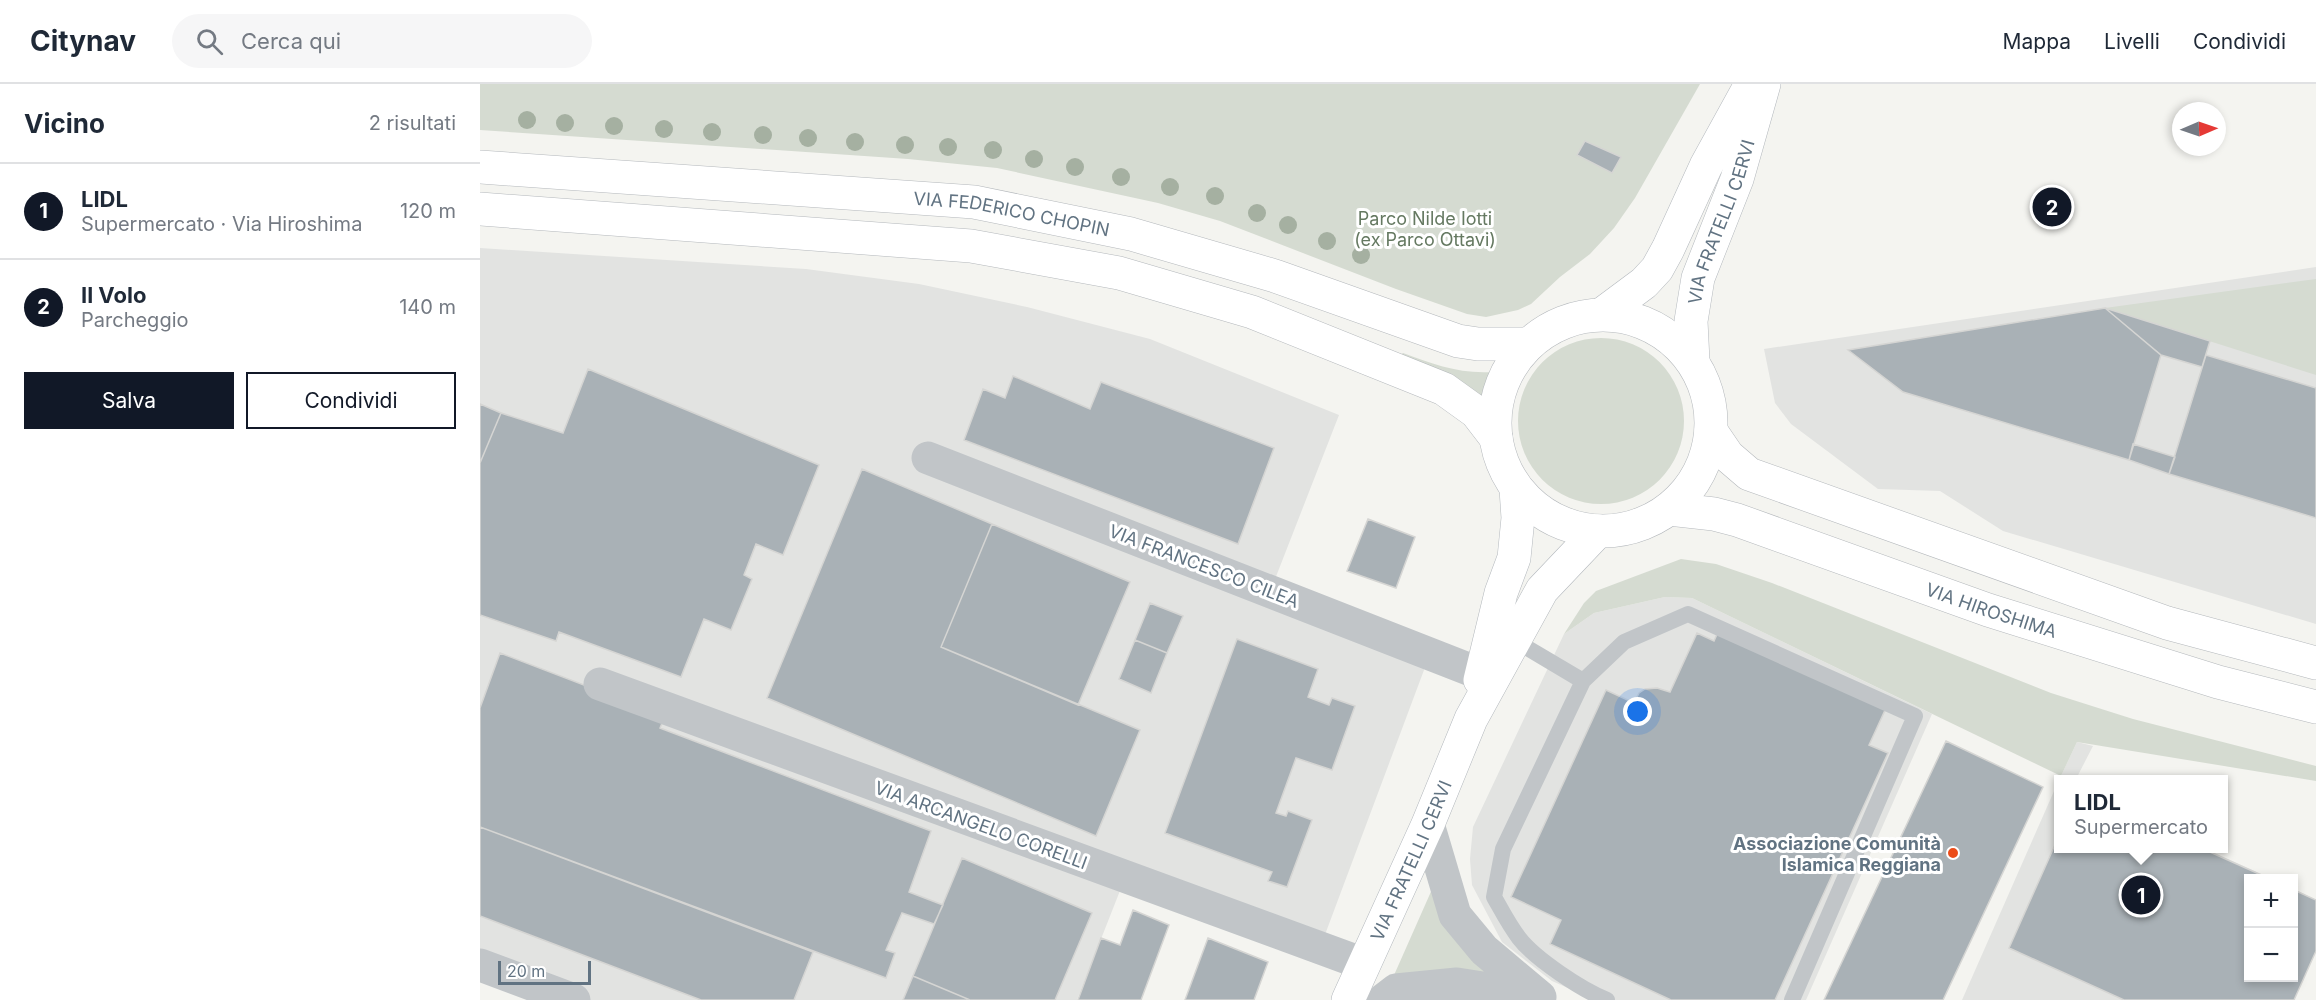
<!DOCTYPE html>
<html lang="it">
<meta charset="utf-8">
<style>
body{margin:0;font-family:Inter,sans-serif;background:#f6f6f7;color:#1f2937}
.controls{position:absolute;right:18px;bottom:18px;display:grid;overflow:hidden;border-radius:0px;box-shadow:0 3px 9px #0003}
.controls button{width:54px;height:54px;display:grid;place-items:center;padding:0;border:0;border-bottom:2px solid #e0e1e3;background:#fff;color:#1f2937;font:30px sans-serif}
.compass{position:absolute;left:1692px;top:18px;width:54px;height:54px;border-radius:50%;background:#fff;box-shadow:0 3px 9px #0003;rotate:88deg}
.scale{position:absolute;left:18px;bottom:15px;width:93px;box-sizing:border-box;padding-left:6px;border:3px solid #617382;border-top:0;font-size:16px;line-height:21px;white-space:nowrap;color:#617382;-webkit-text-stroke:4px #fff;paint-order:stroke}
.you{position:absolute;left:1158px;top:628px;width:21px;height:21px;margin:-15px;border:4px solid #fff;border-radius:50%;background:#1a73e8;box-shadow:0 0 0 9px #1a73e833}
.badge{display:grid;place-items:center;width:39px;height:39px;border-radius:50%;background:#111827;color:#fff;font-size:20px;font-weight:700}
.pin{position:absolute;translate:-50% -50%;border:3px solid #fff;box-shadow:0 2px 6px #0006}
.popup{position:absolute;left:1574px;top:691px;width:174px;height:78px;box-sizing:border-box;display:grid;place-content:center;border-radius:0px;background:#fff;filter:drop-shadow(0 2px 4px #0005);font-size:20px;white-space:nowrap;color:#747a83}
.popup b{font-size:22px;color:#1f2937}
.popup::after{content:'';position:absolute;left:50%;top:100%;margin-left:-12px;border:12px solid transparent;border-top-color:#fff}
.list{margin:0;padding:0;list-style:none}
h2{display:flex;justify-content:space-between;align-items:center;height:78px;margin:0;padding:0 24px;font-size:26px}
h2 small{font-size:20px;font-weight:400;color:#747a83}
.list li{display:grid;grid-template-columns:39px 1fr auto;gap:18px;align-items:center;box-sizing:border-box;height:96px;padding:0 24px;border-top:2px solid #e0e1e3}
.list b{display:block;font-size:22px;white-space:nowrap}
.list p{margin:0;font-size:20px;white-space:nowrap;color:#747a83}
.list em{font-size:20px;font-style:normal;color:#747a83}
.actions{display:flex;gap:12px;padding:18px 24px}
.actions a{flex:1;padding:14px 0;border:2px solid #111827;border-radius:0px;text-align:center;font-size:21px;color:#111827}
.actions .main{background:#111827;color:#fff}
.icon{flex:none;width:33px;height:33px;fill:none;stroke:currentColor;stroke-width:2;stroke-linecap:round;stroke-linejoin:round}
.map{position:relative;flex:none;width:1836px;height:916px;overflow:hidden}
header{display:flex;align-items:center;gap:36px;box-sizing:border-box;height:84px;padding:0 30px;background:#fff;border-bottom:2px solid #e0e1e3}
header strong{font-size:28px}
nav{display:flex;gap:33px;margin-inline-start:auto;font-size:21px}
.search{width:420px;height:54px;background:#f6f6f7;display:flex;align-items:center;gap:15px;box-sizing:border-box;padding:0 21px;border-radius:33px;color:#747a83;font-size:22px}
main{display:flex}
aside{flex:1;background:#fff}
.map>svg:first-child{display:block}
.built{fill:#e2e3e1}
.green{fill:#d5dbd1}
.building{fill:#a9b1b6;stroke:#d5d5d3;stroke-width:1.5}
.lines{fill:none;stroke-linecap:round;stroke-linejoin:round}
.secondary-casing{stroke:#b3b8bd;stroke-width:34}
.primary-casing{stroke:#b4b8bc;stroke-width:34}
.service{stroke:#c1c5c8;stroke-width:16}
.minor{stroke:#c1c5c8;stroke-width:33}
.secondary{stroke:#fff;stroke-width:33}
.primary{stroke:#fff;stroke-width:33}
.tree{fill:#a5b0a1}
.poi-dot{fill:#eb4c19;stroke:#fff;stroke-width:2}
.labels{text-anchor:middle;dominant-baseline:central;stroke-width:6;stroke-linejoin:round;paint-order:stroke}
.street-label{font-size:18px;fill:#617382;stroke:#fff}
.park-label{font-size:18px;fill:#657961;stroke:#fff}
.poi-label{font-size:18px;font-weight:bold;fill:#617382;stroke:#fff;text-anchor:end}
</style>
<header>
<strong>Citynav</strong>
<div class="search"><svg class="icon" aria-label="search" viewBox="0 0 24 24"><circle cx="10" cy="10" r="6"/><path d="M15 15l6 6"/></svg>Cerca qui</div>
<nav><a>Mappa</a><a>Livelli</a><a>Condividi</a></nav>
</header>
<main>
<aside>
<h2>Vicino<small>2 risultati</small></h2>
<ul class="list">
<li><span class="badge">1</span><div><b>LIDL</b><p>Supermercato · Via Hiroshima</p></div><em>120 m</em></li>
<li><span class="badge">2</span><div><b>Il Volo</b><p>Parcheggio</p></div><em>140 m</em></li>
</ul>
<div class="actions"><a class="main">Salva</a><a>Condividi</a></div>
</aside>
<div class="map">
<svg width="1836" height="916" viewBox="0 0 1836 916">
<rect width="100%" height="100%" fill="#f4f4f0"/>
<path class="built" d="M 0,164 L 326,185 L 439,200 L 547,223 L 670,255 L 859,331 L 790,508 L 950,570 L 840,864 L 645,794 L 597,916 L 93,916 L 0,881 Z
M 1836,183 L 1836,540 L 1523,447 L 1460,407 L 1398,405 L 1311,340 L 1295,319 L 1284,265 Z
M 1185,513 L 1212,514 L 1452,630 L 1326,916 L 1115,916 L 1072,897 L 1022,858 L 992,801 L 990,775 L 993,743 L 1084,550 L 1114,529 Z
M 1597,658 L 1613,662 L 1596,695 L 1579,696 Z
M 1578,698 L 1578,764 L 1726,765 L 1790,794 L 1768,794 L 1768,894 L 1814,894 L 1814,805 L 1836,816 L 1814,916 L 1482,916 Z"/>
<path class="green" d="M 0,0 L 1220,0 L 1155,114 L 1134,144 L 1110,170 L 1080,193 L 1051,220 L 1038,226 L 1006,233 L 987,230 L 916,205 L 740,137 L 678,119 L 517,84 L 428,75 L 0,46 Z
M 1836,195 L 1836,291 L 1625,224 Z
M1038 337a83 83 0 1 1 166 0a83 83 0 1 1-166 0Z
M 923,269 C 953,280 979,290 1012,288 L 1000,319 L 919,272 Z
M 1201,475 L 1236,480 L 1292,499 L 1571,609 L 1653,635 L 1836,682 L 1836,697 L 1597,658 L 1581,692 L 1212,514 L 1185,513 L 1114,529 L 1084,550 L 1104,519 L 1116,507 Z
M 961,785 L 975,831 L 1060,913 L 903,916 Z"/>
<path class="building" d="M 1105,57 L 1141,73 L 1132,89 L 1097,71 Z
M 1625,224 L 1730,257 L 1722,283 L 1681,271 Z
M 1625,224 L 1681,271 L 1649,376 L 1423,308 L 1368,266 Z
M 1726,271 L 1836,304 L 1836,434 L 1689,390 Z
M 108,285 L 339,381 L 303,471 L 276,460 L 264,491 L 272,495 L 251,546 L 224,535 L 201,593 L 79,548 L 76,557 L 0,531 L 0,379 L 21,329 L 83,349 Z
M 533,292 L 610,325 L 621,298 L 794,364 L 758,460 L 484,356 L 503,305 L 525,314 Z
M 0,320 L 21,329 L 0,379 Z
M 1653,360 L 1695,373 L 1689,390 L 1649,376 Z
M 382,385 L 512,440 L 461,563 L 660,646 L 616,752 L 287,614 Z
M 888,435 L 935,453 L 916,504 L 867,487 Z
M 512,440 L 650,498 L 598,621 L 461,563 Z
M 670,519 L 703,532 L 687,569 L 655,556 Z
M 1238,548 L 1406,624 L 1389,661 L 1408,669 L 1295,916 L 1191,916 L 1070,860 L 1081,836 L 1031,813 L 1126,606 L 1154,619 L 1159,609 L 1165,605 L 1177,604 L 1190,608 L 1217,549 L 1234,557 Z
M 757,555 L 838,585 L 828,613 L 849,621 L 852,614 L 875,622 L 852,686 L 816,674 L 796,729 L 806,732 L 808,727 L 832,736 L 807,803 L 788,797 L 792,788 L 685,749 Z
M 655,556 L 687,569 L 671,609 L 639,595 Z
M 20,569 L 185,632 L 180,644 L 451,747 L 429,808 L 463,821 L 454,840 L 422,829 L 406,866 L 415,869 L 406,894 L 0,743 L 0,624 Z
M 1466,657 L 1563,703 L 1463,916 L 1344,916 Z
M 0,743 L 333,868 L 314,916 L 221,916 L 0,832 Z
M 1578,754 L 1578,764 L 1721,764 L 1788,794 L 1768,794 L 1768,894 L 1814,894 L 1814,806 L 1836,816 L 1836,867 L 1814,916 L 1644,916 L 1529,864 Z
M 482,774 L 612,829 L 575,916 L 490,916 L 433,892 Z
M 653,826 L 689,841 L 661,916 L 598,916 L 621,854 L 640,861 Z
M 728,854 L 788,878 L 774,916 L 705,916 Z
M 433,892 L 490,916 L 423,916 Z"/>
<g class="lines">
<defs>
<g id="secondary">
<path d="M 1125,228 L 1164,199 L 1177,185 L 1188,165 L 1226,82 L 1270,2"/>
<path id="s1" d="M 1213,277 L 1211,237 L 1218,194 L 1257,95 L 1284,0"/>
<path d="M 1000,596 L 1021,509 L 1034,474 L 1038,434 L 1036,405"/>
<path id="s2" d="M 868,916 L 948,740 L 991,635 L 1062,506 L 1118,447"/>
</g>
<g id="primary">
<path id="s3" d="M 0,83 L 494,118 L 651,150 L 795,192 L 978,257 L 998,260 L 1048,260"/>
<path d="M 0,125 L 491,162 L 639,189 L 772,228 L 964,305 L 996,328 L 1016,354"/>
<circle cx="1123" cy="339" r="108"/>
<path d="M 1231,347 L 1248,372 L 1269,390 L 1687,539 L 1836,579"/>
<path id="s4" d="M 1189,425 L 1234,430 L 1257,436 L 1508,526 L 1738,598 L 1836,623"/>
</g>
</defs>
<use href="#secondary" class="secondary-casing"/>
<use href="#primary" class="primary-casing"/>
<path class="service" d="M 1034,556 L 1103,597 L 1144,558 L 1208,530 L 1435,632 L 1312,916
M 1103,597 L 1023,765 L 1014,813 C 1022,827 1029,841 1039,854 C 1055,875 1102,906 1127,916"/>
<path class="minor" d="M 448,374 L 1001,590
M 120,600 L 884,880
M 948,740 L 975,831 L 1004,866 L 1060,913
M 0,881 L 94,916
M 903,916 L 916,906 L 977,900 L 1059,913"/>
<use href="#secondary" class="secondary"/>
<use href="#primary" class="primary"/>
</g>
<g class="tree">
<circle cx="47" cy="36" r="9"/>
<circle cx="85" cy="39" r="9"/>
<circle cx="134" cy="42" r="9"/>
<circle cx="184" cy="45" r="9"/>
<circle cx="232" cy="48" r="9"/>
<circle cx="283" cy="51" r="9"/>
<circle cx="328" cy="54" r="9"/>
<circle cx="375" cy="58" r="9"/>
<circle cx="425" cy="61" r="9"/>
<circle cx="468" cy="63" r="9"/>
<circle cx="513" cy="66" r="9"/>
<circle cx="554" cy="75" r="9"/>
<circle cx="595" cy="83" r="9"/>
<circle cx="641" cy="93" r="9"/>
<circle cx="690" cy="103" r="9"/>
<circle cx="735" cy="112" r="9"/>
<circle cx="777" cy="129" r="9"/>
<circle cx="808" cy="141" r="9"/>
<circle cx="847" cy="157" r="9"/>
<circle cx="881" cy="171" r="9"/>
</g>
<circle class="poi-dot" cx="1473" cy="769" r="6"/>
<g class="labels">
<g class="street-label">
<text stroke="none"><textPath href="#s3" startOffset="534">VIA FEDERICO CHOPIN</textPath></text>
<text stroke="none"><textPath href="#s1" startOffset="144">VIA FRATELLI CERVI</textPath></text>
<text transform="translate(724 482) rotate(21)">VIA FRANCESCO CILEA</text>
<text stroke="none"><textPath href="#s4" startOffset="339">VIA HIROSHIMA</textPath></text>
<text transform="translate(501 741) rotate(20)">VIA ARCANGELO CORELLI</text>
<text stroke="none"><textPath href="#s2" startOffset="153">VIA FRATELLI CERVI</textPath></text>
</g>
<g class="park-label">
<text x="945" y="134">Parco Nilde Iotti<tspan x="945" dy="21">(ex Parco Ottavi)</tspan></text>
</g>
<g class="poi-label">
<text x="1461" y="759">Associazione Comunità<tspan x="1461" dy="21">Islamica Reggiana</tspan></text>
</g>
</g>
</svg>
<div class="controls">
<button>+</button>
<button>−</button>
</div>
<svg class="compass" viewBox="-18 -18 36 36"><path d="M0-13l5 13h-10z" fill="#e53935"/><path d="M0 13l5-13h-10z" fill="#747a83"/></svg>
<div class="scale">20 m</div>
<div class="you"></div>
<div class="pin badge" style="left:1661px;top:811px">1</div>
<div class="popup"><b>LIDL</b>Supermercato</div>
<div class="pin badge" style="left:1572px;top:123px">2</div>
</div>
</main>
